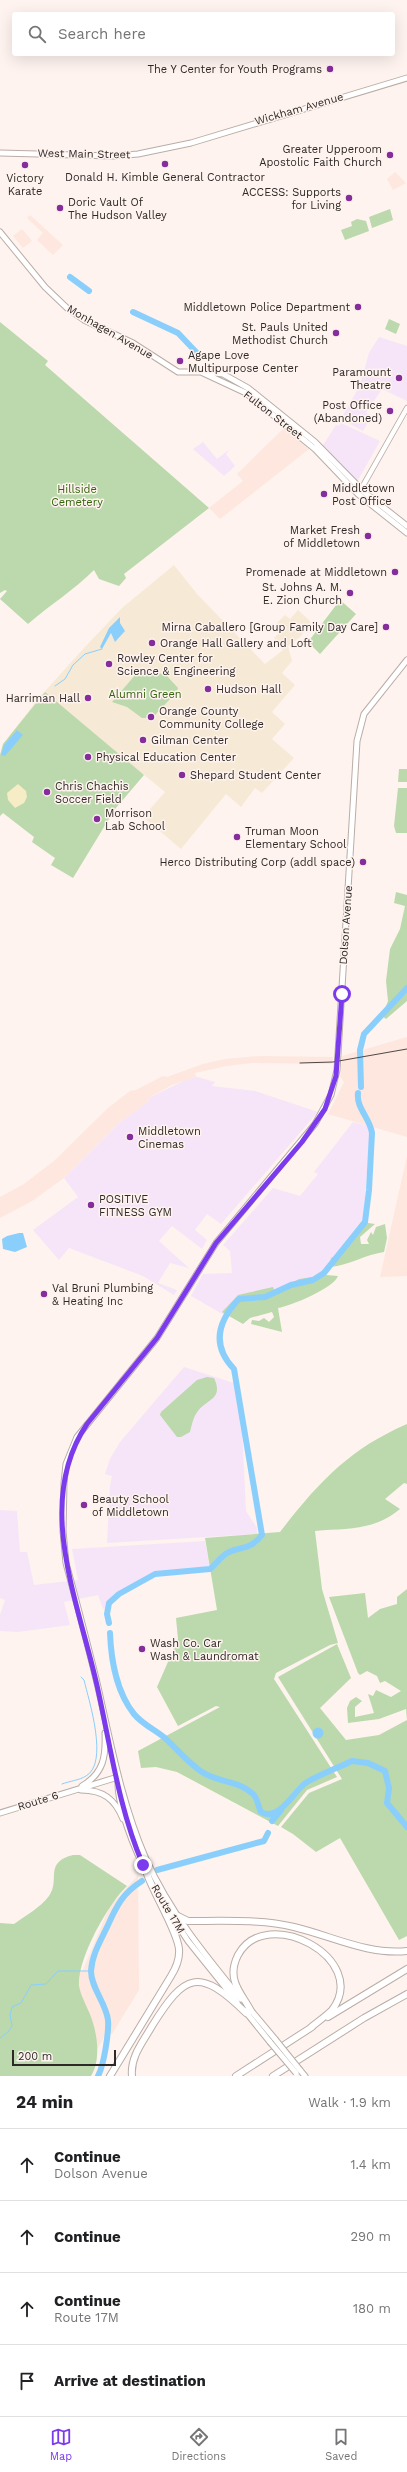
<!DOCTYPE html>
<meta charset="utf-8">
<style>
body{margin:0;font-family:"Work Sans",sans-serif;background:#f6f6f6;color:#202124}
.scale{position:absolute;left:12px;bottom:10px;width:104px;box-sizing:border-box;padding-left:4px;border:2px solid #2e2826;border-top:0;font-size:11px;line-height:14px;white-space:nowrap;color:#2e2826;-webkit-text-stroke:3px #fef3ee;paint-order:stroke}
.stop{position:absolute;width:12px;height:12px;margin:-9px;border:3px solid #7c3aed;border-radius:50%;background:#fff}
.stop.end{background:#7c3aed;border-color:#fff;box-shadow:0 1px 4px #0008}
.list{margin:0;padding:0;list-style:none}
h2{display:flex;justify-content:space-between;align-items:center;height:52px;margin:0;padding:0 16px;font-size:17px}
h2 small{font-size:13px;font-weight:400;color:#757577}
.list li{display:grid;grid-template-columns:26px 1fr auto;gap:12px;align-items:center;box-sizing:border-box;height:72px;padding:0 16px;border-top:1px solid #e0e0e0}
.list b{display:block;font-size:15px;white-space:nowrap}
.list p{margin:0;font-size:13px;white-space:nowrap;color:#757577}
.list em{font-size:13px;font-style:normal;color:#757577}
.icon{flex:none;width:22px;height:22px;fill:none;stroke:currentColor;stroke-width:2;stroke-linecap:round;stroke-linejoin:round}
.map{position:relative;flex:none;width:407px;height:2076px;overflow:hidden}
.search{position:absolute;background:#fff;box-shadow:0 4px 16px #0002;left:12px;right:12px;top:12px;height:44px;display:flex;align-items:center;gap:10px;box-sizing:border-box;padding:0 14px;border-radius:4px;color:#757577;font-size:15px}
.sheet{height:340px;background:#fff}
nav{display:flex;justify-content:space-around;align-items:center;box-sizing:border-box;height:56px;border-top:1px solid #e0e0e0;background:#fff;font-size:11px;color:#757577}
nav a{display:grid;justify-items:center;gap:2px}
nav .on{color:#7c3aed}
.map>svg:first-child{display:block}
.commercial{fill:#f6e5f8}
.built{fill:#fde7de}
.education{fill:#f6ead6}
.green{fill:#bbd9ac}
.sand{fill:#f6ecc6}
.water{fill:#8acffc}
.lines{fill:none;stroke-linecap:round;stroke-linejoin:round}
.stream{stroke:#8acffc;stroke-width:1}
.river{stroke:#8acffc;stroke-width:6}
.secondary-casing{stroke:#baada7;stroke-width:6}
.primary-casing{stroke:#baada7;stroke-width:7}
.motorway-casing{stroke:#baada7;stroke-width:8}
.secondary{stroke:#fff;stroke-width:4.5}
.primary{stroke:#fff;stroke-width:5}
.motorway{stroke:#fff;stroke-width:6}
.rail{stroke:#4e4845;stroke-width:1}
.primary-bridge-casing{stroke:#baada7;stroke-width:7;stroke-linecap:butt}
.primary-bridge{stroke:#fff;stroke-width:5}
.route{stroke:#7c3aed;stroke-width:5}
.poi-dot{fill:#842d9b;stroke:#fef3ee;stroke-width:1.5}
.labels{text-anchor:middle;dominant-baseline:central;stroke-width:3;stroke-linejoin:round;paint-order:stroke}
.poi-label{font-size:11px;fill:#2e2826;stroke:#fef3ee;text-anchor:start}
.street-label{font-size:11px;fill:#2e2826;stroke:#fef3ee}
.park-label{font-size:11px;fill:#33630c;stroke:#fef3ee}
</style>
<div class="map">
<svg width="407" height="2076" viewBox="0 0 407 2076">
<rect width="100%" height="100%" fill="#fef3ee"/>
<path class="commercial" d="M 379,337 L 407,346 L 407,401 L 382,389 L 366,413 L 372,416 L 363,431 L 341,419 L 360,385 L 369,353 Z
M 341,423 L 380,441 L 357,482 L 323,445 L 336,425 L 339,426 Z
M 203,442 L 217,459 L 230,449 L 226,454 L 235,466 L 224,476 L 193,449 Z
M 194,1076 L 215,1082 L 212,1086 L 255,1091 L 318,1112 L 221,1224 L 207,1214 L 195,1230 L 207,1240 L 202,1249 L 172,1226 L 159,1241 L 189,1268 L 170,1263 L 158,1283 L 177,1290 L 174,1295 L 143,1276 L 69,1248 L 59,1260 L 33,1230 L 78,1197 L 64,1178 L 120,1122 L 149,1101 L 148,1098 Z
M 353,1122 L 369,1126 L 370,1134 L 363,1224 L 323,1274 L 311,1281 L 290,1285 L 264,1297 L 238,1299 L 224,1315 L 191,1296 L 203,1274 L 232,1273 L 230,1251 L 223,1245 L 273,1188 L 300,1196 L 318,1174 L 314,1172 Z
M 184,1367 L 240,1385 L 246,1511 L 257,1528 L 257,1534 L 107,1543 L 110,1486 L 112,1476 L 105,1474 L 110,1459 L 120,1442 Z
M 0,1510 L 17,1511 L 20,1552 L 27,1552 L 34,1585 L 78,1580 L 72,1549 L 205,1541 L 210,1569 L 155,1574 L 119,1594 L 109,1603 L 108,1608 L 103,1609 L 98,1595 L 64,1602 L 70,1625 L 18,1632 L 0,1631 L 0,1615 L 5,1600 L 0,1598 Z"/>
<path class="built" d="M 395,172 L 406,183 L 393,190 L 387,179 Z
M 30,215 L 63,245 L 53,255 L 37,240 L 43,233 L 27,218 Z
M 22,229 L 32,241 L 23,248 L 13,236 Z
M 284,428 L 309,449 L 220,519 L 209,508 L 243,481 L 237,474 Z
M 407,1037 L 407,1137 L 328,1114 L 344,1082 L 340,1076 L 342,1056 Z
M 260,1056 L 333,1057 L 332,1064 L 252,1063 L 226,1066 L 195,1073 L 196,1077 L 172,1085 L 148,1098 L 149,1101 L 120,1122 L 64,1178 L 32,1201 L 0,1218 L 0,1197 L 24,1184 L 54,1161 L 108,1108 L 130,1091 L 136,1090 L 163,1076 L 167,1077 L 203,1064 L 225,1059 Z
M 407,1156 L 407,1276 L 380,1277 Z
M 138,1875 L 139,1990 L 112,2034 L 107,2032 L 82,2076 L 0,2076 L 50,1925 L 82,1972 L 110,1906 Z"/>
<path class="education" d="M 174,565 L 197,594 L 265,664 L 283,650 L 274,638 L 281,631 L 277,623 L 285,615 L 290,619 L 298,610 L 311,622 L 300,637 L 288,646 L 292,661 L 282,673 L 295,685 L 272,712 L 285,724 L 272,739 L 294,758 L 262,793 L 255,788 L 241,807 L 226,794 L 181,849 L 143,817 L 165,792 L 143,774 L 57,857 L 37,836 L 0,805 L 1,751 L 10,735 L 38,699 L 84,648 L 122,608 Z"/>
<path class="green" d="M 390,209 L 393,220 L 372,228 L 369,217 Z
M 357,219 L 366,221 L 369,231 L 345,240 L 341,230 L 352,226 L 351,222 Z
M 389,319 L 400,324 L 396,334 L 385,329 Z
M 0,322 L 48,361 L 45,365 L 209,508 L 124,574 L 126,578 L 119,586 L 99,579 L 94,570 C 74,590 50,605 28,624 L 0,599 L 7,591 L 5,590 L 0,593 Z
M 340,600 L 356,614 L 320,654 L 308,642 Z
M 154,671 L 167,676 L 178,688 C 177,694 158,710 153,718 L 142,718 L 127,707 L 112,702 L 136,674 Z
M 45,692 L 144,775 L 115,809 L 73,878 L 51,865 L 55,858 L 32,842 L 34,837 L 3,813 L 0,816 L 0,755 L 3,744 Z
M 399,769 L 407,769 L 407,782 L 398,782 Z
M 398,788 L 407,788 L 407,833 L 396,833 L 394,826 Z
M 396,892 L 407,895 L 407,1001 L 386,1019 L 382,1016 L 388,1001 L 386,981 L 390,949 L 400,929 L 405,906 L 394,903 Z
M 361,1222 L 375,1224 L 360,1237 L 361,1244 L 369,1244 L 367,1240 L 371,1232 L 373,1235 L 376,1227 L 385,1224 L 387,1238 L 384,1252 C 364,1255 350,1265 330,1267 L 331,1258 L 339,1254 Z
M 326,1275 L 338,1276 C 334,1288 291,1306 278,1308 L 282,1332 L 251,1324 L 252,1320 L 259,1321 L 264,1318 L 269,1322 L 274,1317 L 272,1312 L 250,1318 L 243,1324 L 222,1312 L 238,1295 L 273,1287 L 275,1293 L 299,1279 Z
M 207,1377 L 214,1378 C 224,1399 207,1399 198,1411 C 193,1417 192,1425 190,1432 L 181,1437 L 177,1437 L 160,1415 L 161,1412 L 197,1380 Z
M 407,1424 L 407,1484 L 404,1483 L 385,1499 L 400,1509 C 374,1531 347,1528 315,1531 L 322,1589 L 338,1643 L 330,1645 L 276,1673 L 274,1679 L 337,1777 L 307,1790 L 278,1826 L 177,1772 L 156,1767 L 141,1768 L 138,1751 L 220,1707 L 216,1706 L 178,1726 L 157,1687 L 178,1639 L 176,1618 L 217,1610 L 205,1538 L 280,1532 C 318,1483 349,1449 407,1424 Z
M 407,1589 L 407,1936 L 399,1940 L 340,1838 L 316,1852 L 293,1834 L 281,1827 L 309,1793 L 342,1779 L 278,1677 L 337,1644 L 351,1678 L 320,1708 L 346,1740 L 379,1735 L 407,1720 L 406,1709 L 379,1719 L 348,1723 L 347,1708 L 350,1701 L 356,1697 L 362,1701 L 355,1707 L 355,1717 L 374,1713 L 368,1694 L 373,1696 L 376,1690 L 391,1697 L 401,1691 L 385,1681 L 380,1683 L 377,1676 L 367,1671 L 360,1675 L 358,1673 L 329,1597 L 365,1593 L 368,1618 L 380,1609 L 397,1604 L 397,1597 Z
M 73,1855 L 80,1855 L 127,1886 C 108,1904 77,1959 79,1986 C 81,1998 90,2011 93,2023 C 98,2039 100,2062 91,2076 L 0,2076 L 0,1923 L 14,1924 C 25,1916 41,1907 49,1896 C 61,1879 43,1863 73,1855 Z"/>
<path class="sand" d="M 18,784 L 26,791 L 27,797 L 24,803 L 15,808 L 8,800 L 7,793 Z"/>
<path class="water" d="M 120,617 L 120,623 L 125,631 L 115,642 L 111,633 L 102,649 L 100,647 L 109,628 Z
M 17,730 L 23,735 L 5,756 L 1,755 L 4,745 Z
M 19,1233 L 23,1233 L 27,1247 L 15,1252 L 3,1249 L 2,1239 L 7,1236 Z
M312.5 1733a5.5 5.5 0 1 1 11 0a5.5 5.5 0 1 1-11 0Z"/>
<g class="lines">
<path class="stream" d="M 55,686 L 65,679 L 73,665 L 85,654 L 102,649
M 62,1784 C 70,1781 80,1780 86,1776 C 109,1763 89,1701 84,1680 L 81,1677
M 0,2038 L 8,2032 L 12,2026 L 10,2015 L 12,2007 L 21,2003 L 31,1985 L 46,1984 L 58,1971 L 91,1971"/>
<path class="river" d="M 70,277 L 89,291
M 133,312 L 178,333 L 197,353
M 361,1087 L 360,1050 L 364,1034 L 407,988
M 109,1623 L 107,1614 L 109,1603 L 119,1594 L 155,1574 L 210,1569 C 216,1564 222,1555 229,1552 C 243,1546 250,1550 262,1535 L 234,1369 C 211,1345 218,1321 239,1299 L 265,1297 L 291,1285 L 313,1280 L 324,1273 L 365,1222 L 369,1190 L 372,1133 C 370,1118 356,1108 358,1093
M 110,1633 C 111,1660 117,1693 134,1714 C 143,1725 156,1730 166,1739 C 178,1750 188,1763 202,1772 C 218,1783 240,1780 254,1795 C 258,1800 258,1807 261,1812 C 279,1823 295,1789 307,1782 C 321,1774 337,1768 352,1761 L 368,1763 L 385,1771 L 389,1788 L 387,1803 L 407,1827
M 272,1821 L 281,1810
M 157,1870 L 264,1841 L 268,1833
M 98,2076 C 104,2065 109,2032 108,2020 C 106,2003 91,1988 91,1971 C 92,1954 101,1940 108,1925 C 117,1905 123,1893 142,1881"/>
<defs>
<path id="secondary" d="M 360,491 L 407,408"/>
<path id="primary" d="M 0,153 L 113,156 L 138,154 L 191,143 L 407,78
M 0,232 L 45,287 L 67,308 L 84,320 L 133,343 L 178,372 L 208,372 L 223,374 L 248,388 L 315,442 L 364,492 L 407,526
M 201,372 L 246,393 L 315,449 L 358,494 L 407,533
M 118,1778 C 116,1804 135,1851 148,1875
M 82,1786 C 104,1773 106,1756 105,1733
M 81,1790 C 103,1790 115,1799 123,1819
M 0,1813 L 118,1777
M 164,1904 L 188,1941 L 237,2002
M 241,1999 C 205,1955 169,1911 146,1859 C 122,1804 111,1745 98,1687 C 88,1645 77,1604 66,1563 L 63,1531 L 64,1483 L 66,1464 L 77,1437 L 157,1338 L 216,1243 L 315,1124 L 331,1095 L 337,1070 L 357,741 L 364,714 L 407,660
M 249,2008 L 275,2039
M 245,2011 L 270,2042
M 300,2070 L 305,2076"/>
<path id="motorway" d="M 178,1916 L 188,1921 C 222,1921 261,1919 294,1927 C 332,1936 367,1955 407,1951
M 251,2011 C 246,2001 238,1992 235,1982 C 232,1973 234,1963 238,1955 C 266,1903 371,1959 332,2010 C 325,2017 316,2023 309,2029
M 328,2017 L 407,1969
M 110,2076 L 171,1976 C 176,1968 180,1960 179,1949 C 177,1930 153,1893 146,1871
M 132,2076 C 130,2057 143,2042 152,2026 C 185,1973 199,1967 246,2013
M 236,2076 L 312,2027
M 273,2076 L 364,2018 L 407,1994"/>
</defs>
<use href="#secondary" class="secondary-casing"/>
<use href="#primary" class="primary-casing"/>
<use href="#motorway" class="motorway-casing"/>
<use href="#secondary" class="secondary"/>
<use href="#primary" class="primary"/>
<use href="#motorway" class="motorway"/>
<path class="rail" d="M 300,1063 L 333,1062 L 407,1049"/>
<defs>
<path id="primary-bridge" d="M 275,2039 L 300,2070
M 270,2042 L 296,2073"/>
</defs>
<use href="#primary-bridge" class="primary-bridge-casing"/>
<use href="#primary-bridge" class="primary-bridge"/>
</g>
<g class="lines">
<path class="route" d="M 143,1865 C 119,1809 111,1749 98,1690 C 80,1605 33,1504 87,1424 L 157,1338 L 216,1243 L 302,1142 L 325,1109 L 336,1076 L 342,994"/>
</g>
<g class="poi-dot">
<circle cx="330" cy="69" r="4"/>
<circle cx="390" cy="155" r="4"/>
<circle cx="165" cy="164" r="4"/>
<circle cx="25" cy="165" r="4"/>
<circle cx="349" cy="198" r="4"/>
<circle cx="60" cy="208" r="4"/>
<circle cx="358" cy="307" r="4"/>
<circle cx="336" cy="333" r="4"/>
<circle cx="180" cy="361" r="4"/>
<circle cx="399" cy="378" r="4"/>
<circle cx="390" cy="411" r="4"/>
<circle cx="324" cy="494" r="4"/>
<circle cx="368" cy="536" r="4"/>
<circle cx="395" cy="572" r="4"/>
<circle cx="350" cy="593" r="4"/>
<circle cx="386" cy="627" r="4"/>
<circle cx="152" cy="643" r="4"/>
<circle cx="109" cy="664" r="4"/>
<circle cx="208" cy="689" r="4"/>
<circle cx="88" cy="698" r="4"/>
<circle cx="151" cy="717" r="4"/>
<circle cx="143" cy="740" r="4"/>
<circle cx="88" cy="757" r="4"/>
<circle cx="182" cy="775" r="4"/>
<circle cx="47" cy="792" r="4"/>
<circle cx="97" cy="819" r="4"/>
<circle cx="237" cy="837" r="4"/>
<circle cx="363" cy="862" r="4"/>
<circle cx="130" cy="1137" r="4"/>
<circle cx="91" cy="1205" r="4"/>
<circle cx="44" cy="1294" r="4"/>
<circle cx="84" cy="1505" r="4"/>
<circle cx="142" cy="1649" r="4"/>
</g>
<g class="labels">
<g class="poi-label">
<text x="322" y="69" text-anchor="end">The Y Center for Youth Programs</text>
<text x="382" y="149" text-anchor="end">Greater Upperoom<tspan x="382" dy="13">Apostolic Faith Church</tspan></text>
<text x="165" y="177" text-anchor="middle">Donald H. Kimble General Contractor</text>
<text x="25" y="178" text-anchor="middle">Victory<tspan x="25" dy="13">Karate</tspan></text>
<text x="341" y="192" text-anchor="end">ACCESS: Supports<tspan x="341" dy="13">for Living</tspan></text>
<text x="68" y="202">Doric Vault Of<tspan x="68" dy="13">The Hudson Valley</tspan></text>
<text x="350" y="307" text-anchor="end">Middletown Police Department</text>
<text x="328" y="327" text-anchor="end">St. Pauls United<tspan x="328" dy="13">Methodist Church</tspan></text>
<text x="188" y="355">Agape Love<tspan x="188" dy="13">Multipurpose Center</tspan></text>
<text x="391" y="372" text-anchor="end">Paramount<tspan x="391" dy="13">Theatre</tspan></text>
<text x="382" y="405" text-anchor="end">Post Office<tspan x="382" dy="13">(Abandoned)</tspan></text>
<text x="332" y="488">Middletown<tspan x="332" dy="13">Post Office</tspan></text>
<text x="360" y="530" text-anchor="end">Market Fresh<tspan x="360" dy="13">of Middletown</tspan></text>
<text x="387" y="572" text-anchor="end">Promenade at Middletown</text>
<text x="342" y="587" text-anchor="end">St. Johns A. M.<tspan x="342" dy="13">E. Zion Church</tspan></text>
<text x="378" y="627" text-anchor="end">Mirna Caballero [Group Family Day Care]</text>
<text x="160" y="643">Orange Hall Gallery and Loft</text>
<text x="117" y="658">Rowley Center for<tspan x="117" dy="13">Science &amp; Engineering</tspan></text>
<text x="216" y="689">Hudson Hall</text>
<text x="80" y="698" text-anchor="end">Harriman Hall</text>
<text x="159" y="711">Orange County<tspan x="159" dy="13">Community College</tspan></text>
<text x="151" y="740">Gilman Center</text>
<text x="96" y="757">Physical Education Center</text>
<text x="190" y="775">Shepard Student Center</text>
<text x="55" y="786">Chris Chachis<tspan x="55" dy="13">Soccer Field</tspan></text>
<text x="105" y="813">Morrison<tspan x="105" dy="13">Lab School</tspan></text>
<text x="245" y="831">Truman Moon<tspan x="245" dy="13">Elementary School</tspan></text>
<text x="355" y="862" text-anchor="end">Herco Distributing Corp (addl space)</text>
<text x="138" y="1131">Middletown<tspan x="138" dy="13">Cinemas</tspan></text>
<text x="99" y="1199">POSITIVE<tspan x="99" dy="13">FITNESS GYM</tspan></text>
<text x="52" y="1288">Val Bruni Plumbing<tspan x="52" dy="13">&amp; Heating Inc</tspan></text>
<text x="92" y="1499">Beauty School<tspan x="92" dy="13">of Middletown</tspan></text>
<text x="150" y="1643">Wash Co. Car<tspan x="150" dy="13">Wash &amp; Laundromat</tspan></text>
</g>
<g class="street-label">
<text transform="translate(299 109) rotate(-16)">Wickham Avenue</text>
<text transform="translate(84 154) rotate(1)">West Main Street</text>
<text transform="translate(110 332) rotate(30)">Monhagen Avenue</text>
<text transform="translate(273 415) rotate(38)">Fulton Street</text>
<text transform="translate(346 925) rotate(-86)">Dolson Avenue</text>
<text transform="translate(38 1801) rotate(-17)">Route 6</text>
<text transform="translate(168 1909) rotate(59)">Route 17M</text>
</g>
<g class="park-label">
<text x="77" y="489">Hillside<tspan x="77" dy="13">Cemetery</tspan></text>
<text x="145" y="694">Alumni Green</text>
</g>
</g>
</svg>
<div class="scale">200 m</div>
<div class="stop" style="left:342px;top:994px"></div>
<div class="stop end" style="left:143px;top:1865px"></div>
<div class="search"><svg class="icon" aria-label="search" viewBox="0 0 24 24"><circle cx="10" cy="10" r="6"/><path d="M15 15l6 6"/></svg>Search here</div>
</div>
<section class="sheet">
<h2>24 min<small>Walk · 1.9 km</small></h2>
<ul class="list">
<li><svg class="icon" aria-label="ahead" viewBox="0 0 24 24"><path d="M12 20V5M6 11l6-6 6 6"/></svg><div><b>Continue</b><p>Dolson Avenue</p></div><em>1.4 km</em></li>
<li><svg class="icon" aria-label="ahead" viewBox="0 0 24 24"><path d="M12 20V5M6 11l6-6 6 6"/></svg><div><b>Continue</b></div><em>290 m</em></li>
<li><svg class="icon" aria-label="ahead" viewBox="0 0 24 24"><path d="M12 20V5M6 11l6-6 6 6"/></svg><div><b>Continue</b><p>Route 17M</p></div><em>180 m</em></li>
<li><svg class="icon" aria-label="arrive" viewBox="0 0 24 24"><path d="M6 21V4h12l-3 4 3 4H6"/></svg><div><b>Arrive at destination</b></div></li>
</ul>
</section>
<nav>
<a class="on"><svg class="icon" aria-label="map" viewBox="0 0 24 24"><path d="M3 6l6-2 6 2 6-2v14l-6 2-6-2-6 2zM9 4v14M15 6v14"/></svg>Map</a>
<a><svg class="icon" aria-label="directions" viewBox="0 0 24 24"><path d="M12 3l9 9-9 9-9-9zM9 14v-3h6M13 9l2 2-2 2"/></svg>Directions</a>
<a><svg class="icon" aria-label="saved" viewBox="0 0 24 24"><path d="M7 4h10v16l-5-4-5 4z"/></svg>Saved</a>
</nav>
